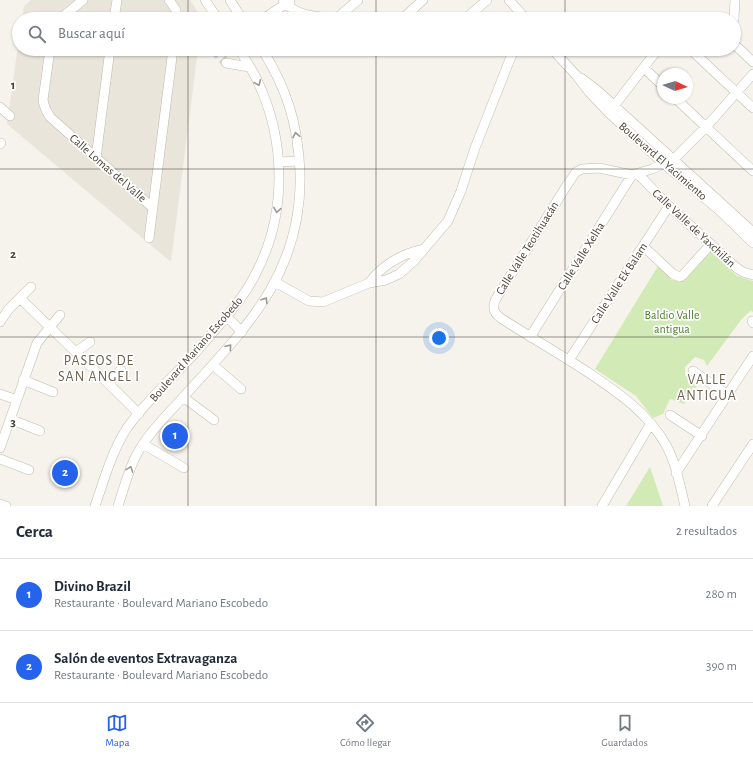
<!DOCTYPE html>
<html lang="es">
<meta charset="utf-8">
<style>
body{margin:0;font-family:"Alegreya Sans",sans-serif;background:#f6f6f7;color:#1f2937}
.compass{position:absolute;left:657px;top:68px;width:36px;height:36px;border-radius:50%;background:#fff;box-shadow:0 1px 3px #0004;rotate:94deg}
.you{position:absolute;left:439px;top:338px;width:14px;height:14px;margin:-10px;border:3px solid #fff;border-radius:50%;background:#1a73e8;box-shadow:0 0 0 6px #1a73e833}
.badge{display:grid;place-items:center;width:26px;height:26px;border-radius:50%;background:#2563eb;color:#fff;font-size:13px;font-weight:700}
.pin{position:absolute;translate:-50% -50%;border:2px solid #fff;box-shadow:0 1px 4px #0006}
.list{margin:0;padding:0;list-style:none}
h2{display:flex;justify-content:space-between;align-items:center;height:52px;margin:0;padding:0 16px;font-size:17px}
h2 small{font-size:13px;font-weight:400;color:#747a83}
.list li{display:grid;grid-template-columns:26px 1fr auto;gap:12px;align-items:center;box-sizing:border-box;height:72px;padding:0 16px;border-top:1px solid #e0e1e3}
.list b{display:block;font-size:15px;white-space:nowrap}
.list p{margin:0;font-size:13px;white-space:nowrap;color:#747a83}
.list em{font-size:13px;font-style:normal;color:#747a83}
.icon{flex:none;width:22px;height:22px;fill:none;stroke:currentColor;stroke-width:2;stroke-linecap:round;stroke-linejoin:round}
.map{position:relative;flex:none;width:753px;height:506px;overflow:hidden}
.search{position:absolute;background:#fff;box-shadow:0 1px 3px #0004;left:12px;right:12px;top:12px;height:44px;display:flex;align-items:center;gap:10px;box-sizing:border-box;padding:0 14px;border-radius:22px;color:#747a83;font-size:15px}
.sheet{height:196px;background:#fff}
nav{display:flex;justify-content:space-around;align-items:center;box-sizing:border-box;height:56px;border-top:1px solid #e0e1e3;background:#fff;font-size:11px;color:#747a83}
nav a{display:grid;justify-items:center;gap:2px}
nav .on{color:#2563eb}
.map>svg:first-child{display:block}
.residential{fill:#eae5da}
.green{fill:#d2eab5}
.lines{fill:none;stroke-linecap:round;stroke-linejoin:round}
.minor-tunnel{stroke:#d4d0c8;stroke-width:9;stroke-dasharray:9 4.5;stroke-linecap:butt}
.minor-casing{stroke:#c2bbae;stroke-width:10}
.minor{stroke:#fff;stroke-width:9}
.oneway{stroke:#9c9892}
.grid{fill:none;stroke:#4b4439;stroke-width:1;stroke-opacity:0.55}
.labels{text-anchor:middle;dominant-baseline:central;stroke-width:3.5;stroke-linejoin:round;paint-order:stroke}
.street-label{font-size:12px;fill:#4b4439;stroke:#fff}
.park-label{font-size:12px;fill:#4a7f2a;stroke:#fff}
.quarter-label{font-size:14px;letter-spacing:1px;fill:#6e6250;stroke:#fff}
.grid-label{font-size:13px;text-anchor:middle;font-weight:bold;fill:#4b4439;stroke:#fff;stroke-width:3.5;stroke-linejoin:round;paint-order:stroke}
</style>
<div class="map">
<svg width="753" height="506" viewBox="0 0 753 506">
<rect width="100%" height="100%" fill="#f6f3ec"/>
<path class="residential" d="M 31,0 L 190,0 L 202,18 L 202,19 L 22,19 L 24,6 Z
M 19,39 L 19,49 L 198,49 L 171,262 L 7,124 Z"/>
<path class="green" d="M 711,251 L 737,276 L 753,281 L 753,312 L 750,311 L 741,320 L 707,366 L 704,360 L 695,357 L 685,367 L 685,376 L 699,383 L 684,404 L 670,399 L 663,414 L 653,418 L 636,396 L 595,369 L 658,266 L 672,280 L 684,281 Z
M 650,467 L 663,506 L 626,506 Z"/>
<g class="lines">
<path class="minor-tunnel" d="M 213,49 L 226,63"/>
<defs>
<path id="minor" d="M 169,0 L 176,10 L 177,19
M 205,0 L 218,19
M 230,0 L 242,19
M 283,0 C 296,18 323,17 343,19
M 509,0 L 526,19
M 337,18 L 358,0
M 60,19 L 83,0
M 114,19 L 117,0
M 263,19 L 290,1
M 402,19 L 423,0
M 465,19 L 487,0
M 681,19 L 682,17
M 734,19 L 735,0
M 734,44 L 753,62
M 50,49 L 43,100 C 44,107 46,111 50,117 L 153,208
M 552,49 L 576,75 L 589,92 L 609,113 L 664,164 L 719,210 L 753,243
M 690,49 L 753,108
M 226,63 L 249,67
M 644,68 L 663,86
M 581,78 L 597,90 L 753,232
M 675,98 L 753,171
M 0,107 L 10,116
M 611,110 L 658,49
M 0,144 L 1,143
M 96,158 L 110,49
M 278,162 L 299,161
M 638,174 L 669,206 L 737,268 L 743,272 L 753,275
M 149,238 L 173,49
M 643,246 L 673,274 L 680,277 L 683,275 L 711,244
M 275,282 L 309,301 L 323,302 L 369,283 L 386,280 L 399,274 L 414,261 L 448,221 L 461,191 L 475,148 L 514,49
M 369,283 C 382,265 402,254 424,249
M 20,298 C 59,337 100,374 139,414
M 226,316 L 242,332
M 752,321 L 753,323
M 0,322 L 8,310 L 31,287
M 530,337 L 632,175
M 76,352 L 90,342
M 569,360 L 669,206
M 213,365 L 241,389
M 693,371 L 728,395
M 23,380 L 53,392
M 107,382 L 121,370
M 0,394 L 17,400
M 183,397 L 214,420
M 670,415 L 702,436
M 10,419 L 40,431
M 143,444 L 184,468
M 0,448 L 37,343 L 60,315
M 0,459 L 29,470
M 676,473 L 753,356
M 0,504 L 6,506
M 95,506 C 104,480 112,451 127,428 C 146,401 174,376 196,352 C 217,327 242,302 256,273 C 287,214 286,140 257,80 C 252,69 245,59 239,49
M 118,506 C 125,485 130,463 143,444 C 155,426 172,410 186,394 C 248,326 303,271 300,172 C 298,124 287,89 262,49
M 602,506 L 651,423
M 685,506 C 680,486 676,463 666,445 C 647,411 614,390 583,369 C 556,352 529,336 502,319 C 493,313 491,307 497,297 L 567,185 L 576,172 L 582,169 L 599,168 L 632,175 L 652,169 L 673,160 L 706,127 L 753,74
M 712,506 L 753,444"/>
</defs>
<use href="#minor" class="minor-casing"/>
<use href="#minor" class="minor"/>
</g>
<defs><path id="oneway-chevron" d="M-2-3.5L2.5 0L-2 3.5" fill="none" stroke-width="1.6" stroke-linecap="round" stroke-linejoin="round"/></defs>
<g class="oneway">
<use href="#oneway-chevron" transform="translate(258 83) rotate(66)"/>
<use href="#oneway-chevron" transform="translate(296 135) rotate(-101)"/>
<use href="#oneway-chevron" transform="translate(277 210) rotate(99)"/>
<use href="#oneway-chevron" transform="translate(265 300) rotate(-58)"/>
<use href="#oneway-chevron" transform="translate(229 347) rotate(-49)"/>
<use href="#oneway-chevron" transform="translate(130 469) rotate(-69)"/>
</g>
<path class="grid" d="M 188,0 L 188,19M 376,0 L 376,19M 565,0 L 565,19M 188,49 L 188,506M 376,49 L 376,506M 565,49 L 565,506M 0,169 L 753,169M 0,337 L 753,337"/>
<g class="labels">
<g class="street-label">
<text transform="translate(663 161) rotate(41)">Boulevard El Yacimiento</text>
<text transform="translate(108 168) rotate(41)">Calle Lomas del Valle</text>
<text transform="translate(694 228) rotate(43)">Calle Valle de Yaxchilán</text>
<text transform="translate(527 248) rotate(-58)">Calle Valle Teotihuacán</text>
<text transform="translate(581 256) rotate(-58)">Calle Valle Xelha</text>
<text transform="translate(619 283) rotate(-57)">Calle Valle Ek Balam</text>
<text transform="translate(196 349) rotate(-49)">Boulevard Mariano Escobedo</text>
</g>
<g class="park-label">
<text x="672" y="315">Baldio Valle<tspan x="672" dy="14">antigua</tspan></text>
</g>
<g class="quarter-label">
<text x="99" y="361">PASEOS DE<tspan x="99" dy="16">SAN ANGEL I</tspan></text>
<text x="707" y="380">VALLE<tspan x="707" dy="16">ANTIGUA</tspan></text>
</g>
</g>
<g class="grid-label">
<text x="13" y="89">1</text>
<text x="13" y="258">2</text>
<text x="13" y="426">3</text>
</g>
</svg>
<svg class="compass" viewBox="-18 -18 36 36"><path d="M0-13l5 13h-10z" fill="#e53935"/><path d="M0 13l5-13h-10z" fill="#747a83"/></svg>
<div class="you"></div>
<div class="pin badge" style="left:175px;top:436px">1</div>
<div class="pin badge" style="left:65px;top:473px">2</div>
<div class="search"><svg class="icon" aria-label="search" viewBox="0 0 24 24"><circle cx="10" cy="10" r="6"/><path d="M15 15l6 6"/></svg>Buscar aquí</div>
</div>
<section class="sheet">
<h2>Cerca<small>2 resultados</small></h2>
<ul class="list">
<li><span class="badge">1</span><div><b>Divino Brazil</b><p>Restaurante · Boulevard Mariano Escobedo</p></div><em>280 m</em></li>
<li><span class="badge">2</span><div><b>Salón de eventos Extravaganza</b><p>Restaurante · Boulevard Mariano Escobedo</p></div><em>390 m</em></li>
</ul>
</section>
<nav>
<a class="on"><svg class="icon" aria-label="map" viewBox="0 0 24 24"><path d="M3 6l6-2 6 2 6-2v14l-6 2-6-2-6 2zM9 4v14M15 6v14"/></svg>Mapa</a>
<a><svg class="icon" aria-label="directions" viewBox="0 0 24 24"><path d="M12 3l9 9-9 9-9-9zM9 14v-3h6M13 9l2 2-2 2"/></svg>Cómo llegar</a>
<a><svg class="icon" aria-label="saved" viewBox="0 0 24 24"><path d="M7 4h10v16l-5-4-5 4z"/></svg>Guardados</a>
</nav>
